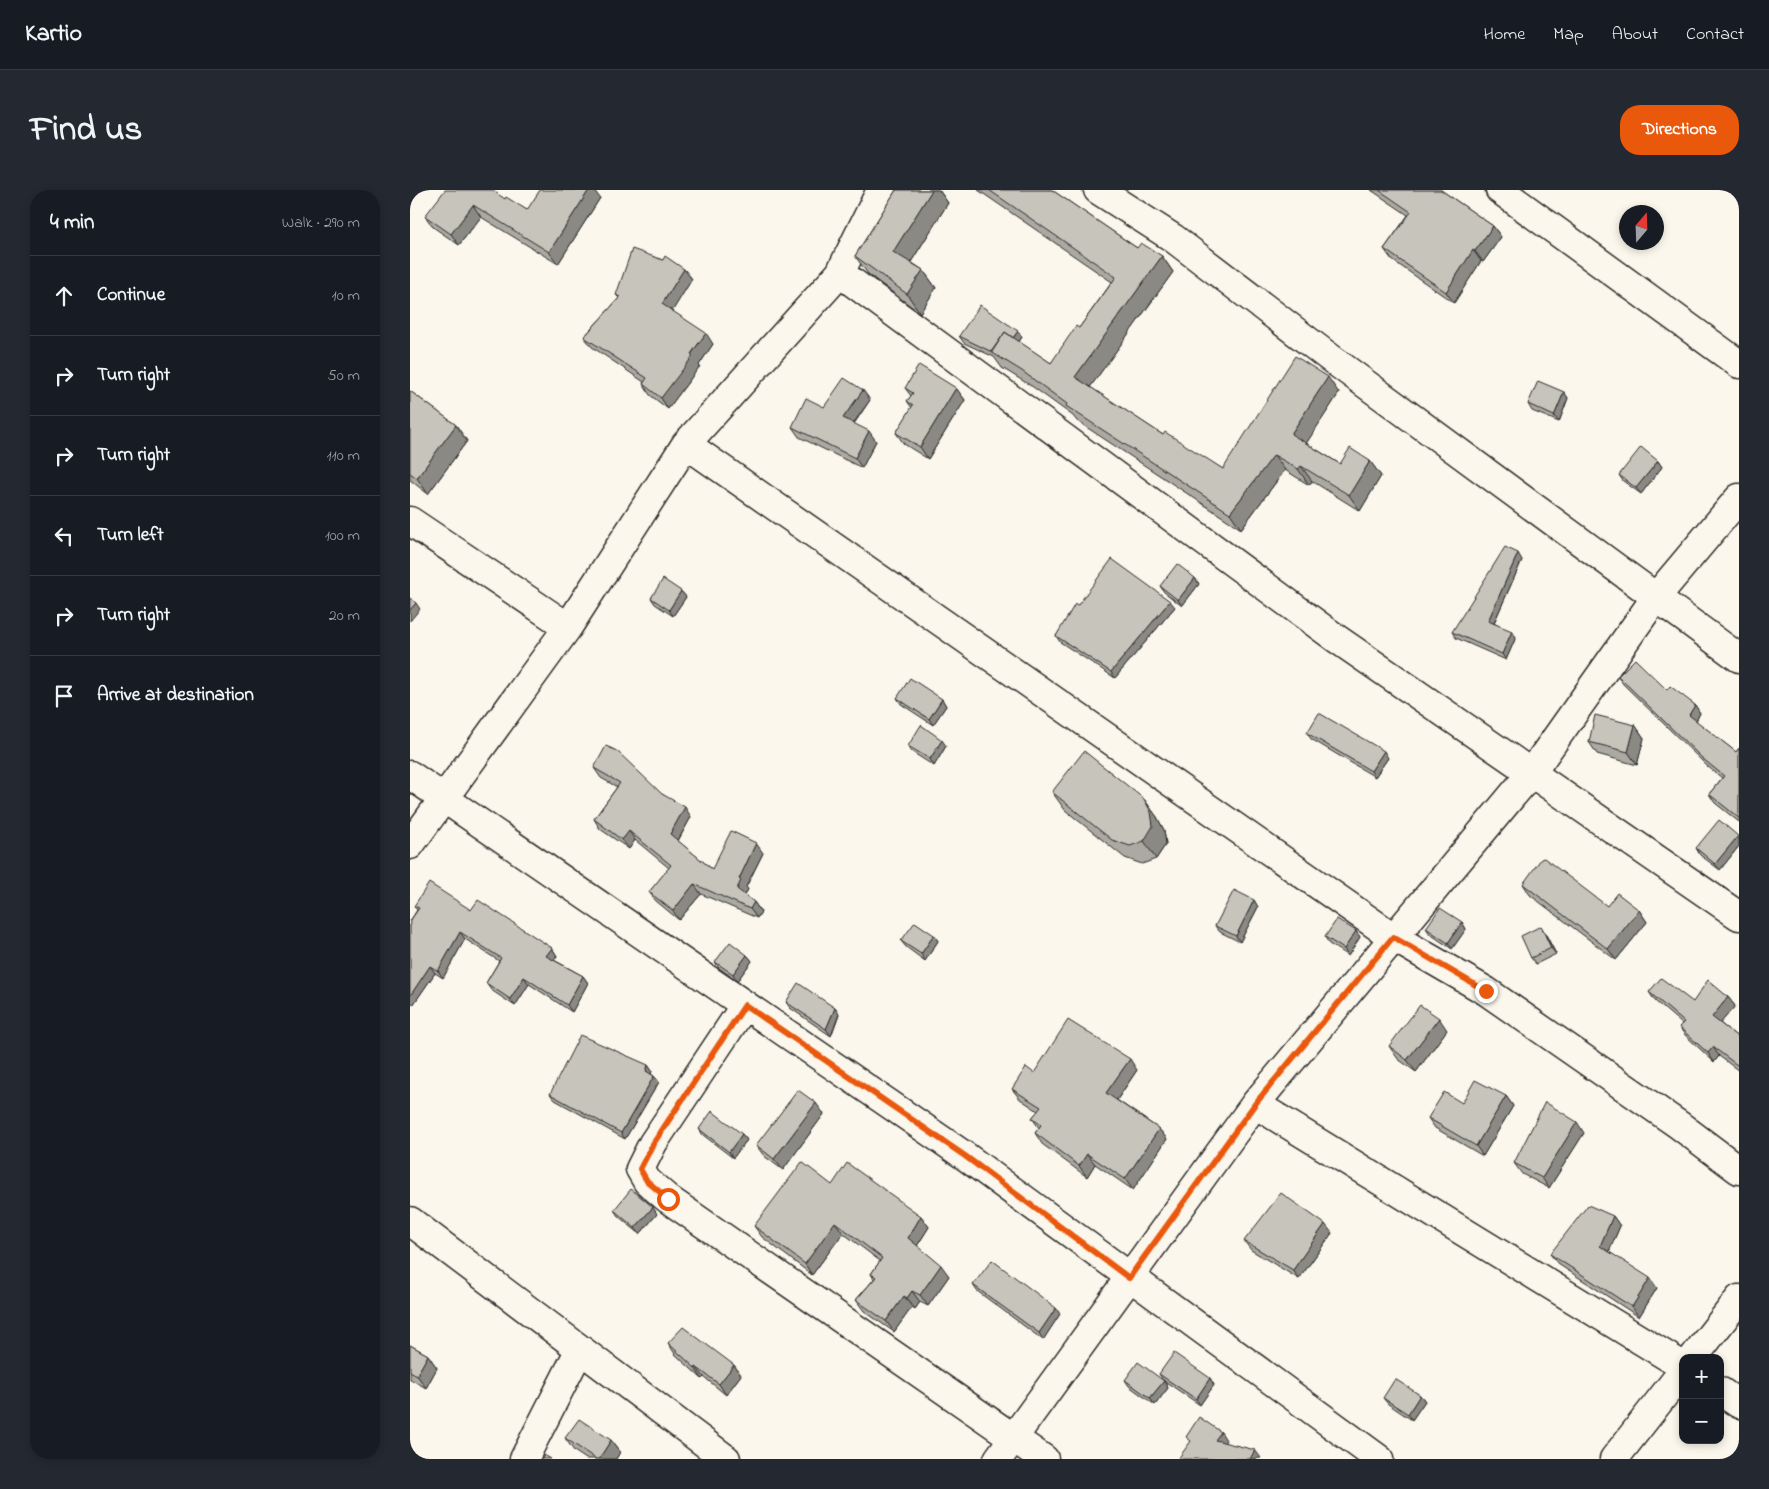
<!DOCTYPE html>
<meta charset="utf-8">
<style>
body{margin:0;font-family:"Indie Flower",sans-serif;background:#242831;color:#f1f3f6}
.controls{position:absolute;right:15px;bottom:15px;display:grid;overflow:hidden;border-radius:10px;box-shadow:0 2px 8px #0003}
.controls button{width:45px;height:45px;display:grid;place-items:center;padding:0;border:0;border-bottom:1px solid #363941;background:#171b24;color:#f1f3f6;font:25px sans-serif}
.compass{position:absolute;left:1209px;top:15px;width:45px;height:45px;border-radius:50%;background:#171b24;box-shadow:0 2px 8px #0003;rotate:19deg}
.stop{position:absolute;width:15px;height:15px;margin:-11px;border:4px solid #ea580c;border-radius:50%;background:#fff}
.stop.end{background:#ea580c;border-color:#fff;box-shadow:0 1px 5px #0008}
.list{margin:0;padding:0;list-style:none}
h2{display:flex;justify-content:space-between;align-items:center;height:65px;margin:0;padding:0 20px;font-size:21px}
h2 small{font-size:16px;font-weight:400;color:#9ea1a6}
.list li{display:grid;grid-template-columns:32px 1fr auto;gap:15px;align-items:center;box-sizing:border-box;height:80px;padding:0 20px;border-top:1px solid #363941}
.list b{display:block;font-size:19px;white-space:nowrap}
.list em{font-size:16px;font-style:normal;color:#9ea1a6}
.icon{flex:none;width:28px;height:28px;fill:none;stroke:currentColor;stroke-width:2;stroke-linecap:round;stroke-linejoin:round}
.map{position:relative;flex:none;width:1329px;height:1269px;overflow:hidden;border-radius:20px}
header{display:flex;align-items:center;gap:30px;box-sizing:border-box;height:70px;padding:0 25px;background:#171b24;border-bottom:1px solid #363941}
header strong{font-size:24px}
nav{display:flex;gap:28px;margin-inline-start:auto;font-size:18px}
.intro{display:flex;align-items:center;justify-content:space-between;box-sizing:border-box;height:120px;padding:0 30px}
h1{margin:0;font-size:35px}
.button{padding:12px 22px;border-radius:20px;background:#ea580c;color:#fff;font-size:18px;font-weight:700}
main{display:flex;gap:30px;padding:0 30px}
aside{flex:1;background:#171b24;border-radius:20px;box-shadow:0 2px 8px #0003}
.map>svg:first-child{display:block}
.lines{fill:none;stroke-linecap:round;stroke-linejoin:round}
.minor-casing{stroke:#2b2b2b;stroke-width:31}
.minor{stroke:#fbf7ec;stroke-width:28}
.wall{fill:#aba9a2;stroke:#2b2b2b}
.shaded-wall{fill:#8b8984;stroke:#2b2b2b}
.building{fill:#c7c4bc;stroke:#2b2b2b}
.route{stroke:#ea580c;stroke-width:6}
</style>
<header>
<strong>Kartio</strong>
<nav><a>Home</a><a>Map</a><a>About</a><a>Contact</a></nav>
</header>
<div class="intro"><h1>Find us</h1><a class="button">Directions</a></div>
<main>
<aside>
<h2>4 min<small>Walk · 290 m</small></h2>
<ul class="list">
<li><svg class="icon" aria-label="ahead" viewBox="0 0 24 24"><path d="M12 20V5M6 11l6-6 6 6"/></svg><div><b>Continue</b></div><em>10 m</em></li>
<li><svg class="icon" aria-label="right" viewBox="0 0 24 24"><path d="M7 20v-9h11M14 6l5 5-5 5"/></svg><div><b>Turn right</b></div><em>50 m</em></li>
<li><svg class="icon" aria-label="right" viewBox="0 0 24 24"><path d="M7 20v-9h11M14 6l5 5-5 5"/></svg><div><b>Turn right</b></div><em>110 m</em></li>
<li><svg class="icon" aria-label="left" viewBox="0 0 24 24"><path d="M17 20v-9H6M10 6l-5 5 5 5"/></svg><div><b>Turn left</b></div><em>100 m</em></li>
<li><svg class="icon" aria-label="right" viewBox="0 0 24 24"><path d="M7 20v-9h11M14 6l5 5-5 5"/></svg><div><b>Turn right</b></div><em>20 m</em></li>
<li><svg class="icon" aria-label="arrive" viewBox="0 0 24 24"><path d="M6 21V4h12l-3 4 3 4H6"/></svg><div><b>Arrive at destination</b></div></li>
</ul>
</aside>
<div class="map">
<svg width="1329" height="1269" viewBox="0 0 1329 1269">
<rect width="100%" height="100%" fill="#fbf7ec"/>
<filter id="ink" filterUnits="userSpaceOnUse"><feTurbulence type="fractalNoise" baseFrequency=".02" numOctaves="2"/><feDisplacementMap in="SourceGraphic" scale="10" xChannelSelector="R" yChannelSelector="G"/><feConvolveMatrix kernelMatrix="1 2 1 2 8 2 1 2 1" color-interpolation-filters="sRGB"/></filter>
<g filter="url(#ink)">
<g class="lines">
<defs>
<path id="minor" d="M 688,0 L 763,48 L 919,167 L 1329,468
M 1090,0 L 1329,174
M 430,83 L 927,449 L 1329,726
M 276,254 L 983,747 L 1076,801 L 1269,935 L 1329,980
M 0,331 L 158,437
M 0,585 L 555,966 L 969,1269
M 0,655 L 158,437 L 276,254 L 430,83 L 471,0
M 335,815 L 243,953 L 230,979 L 237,991 L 258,1009 L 634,1269
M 845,914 L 1273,1176
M 0,1031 L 316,1269
M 1283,1168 L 1329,1109
M 1310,1201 L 1329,1214
M 114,1269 L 170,1159
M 588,1269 L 845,914 L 1122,582 L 1246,407 L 1329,308
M 1204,1269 L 1273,1181"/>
</defs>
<use href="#minor" class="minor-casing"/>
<use href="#minor" class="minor"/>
</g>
<path class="wall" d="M 486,0 L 529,0 L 538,13 L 501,72 L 513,80 L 526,98 L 510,123 L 458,84 L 445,66 Z
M 568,0 L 642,0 L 727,58 L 752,66 L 763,82 L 680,197 L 753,245 L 813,279 L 929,203 L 896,253 L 930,274 L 960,271 L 971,286 L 950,321 L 902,291 L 899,295 L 875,280 L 831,339 L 667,231 L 663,226 L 623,197 L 592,178 L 584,167 L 554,153 L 549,146 L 608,141 L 612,147 L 609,152 L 641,173 L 669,138 L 702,92 Z
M 961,0 L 1031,0 L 1083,36 L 1091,47 L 1073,72 L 1071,71 L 1044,113 L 982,70 L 974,59 L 998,25 Z
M 190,8 L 148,74 L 71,27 L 49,55 L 23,37 L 15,26 L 95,9 L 117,20 Z
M 274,79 L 282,89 L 262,121 L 303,154 L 289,175 L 290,176 L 258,219 L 240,205 L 233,194 L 234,192 L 182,157 L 174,147 L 209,108 L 206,105 Z
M 495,198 L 546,198 L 555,210 L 518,269 L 494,254 L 486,243 L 502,218 L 497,211 L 501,206 Z
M 0,201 L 46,235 L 57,251 L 18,304 L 0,290 Z
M 1154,202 L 1158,208 L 1149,232 L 1122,221 L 1118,214 Z
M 460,210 L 444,234 L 466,251 L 452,278 L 389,247 L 382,237 Z
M 1248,271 L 1252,277 L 1231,304 L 1213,291 L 1209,285 Z
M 1112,370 L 1084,433 L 1106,447 L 1096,470 L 1046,448 L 1042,442 Z
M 785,388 L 789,394 L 772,416 L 754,402 L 750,396 Z
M 271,401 L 276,407 L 263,426 L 245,414 L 241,408 Z
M 668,415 L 765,417 L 705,488 L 650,452 L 646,446 Z
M 1208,486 L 1257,500 L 1285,515 L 1290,523 L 1286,531 L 1326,562 L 1329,558 L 1329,632 L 1305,613 L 1299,604 L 1312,588 L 1297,576 L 1213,494 Z
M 487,508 L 532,509 L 536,516 L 523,535 L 491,514 Z
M 1225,535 L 1234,548 L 1227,575 L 1187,564 L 1179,552 Z
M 897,543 L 978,568 L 965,587 L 901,549 Z
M 498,556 L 536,556 L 524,576 L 502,562 Z
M 184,578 L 252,604 L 281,627 L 268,651 L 302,679 L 353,663 L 336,697 L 338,699 L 335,705 L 344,712 L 351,722 L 347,728 L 291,704 L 269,730 L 246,711 L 239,702 L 259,678 L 225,650 L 219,659 L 190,639 L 184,629 L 207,597 L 191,588 Z
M 642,602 L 734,609 L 747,627 L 754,640 L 756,654 L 746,669 L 732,674 L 715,668 L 655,620 Z
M 1328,646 L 1329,647 L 1329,656 L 1310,680 L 1290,665 L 1286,658 Z
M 1113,694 L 1197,716 L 1229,720 L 1237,732 L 1206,770 L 1120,705 Z
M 844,710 L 848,717 L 830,752 L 810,742 L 805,736 Z
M 4,716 L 61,720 L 142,758 L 147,766 L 144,770 L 173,786 L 178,793 L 162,822 L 119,794 L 105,816 L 81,800 L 76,793 L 89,771 L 55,749 L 33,788 L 25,783 L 3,815 L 0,813 L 0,731 L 7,720 Z
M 1052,732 L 1056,739 L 1042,759 L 1020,744 L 1016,738 Z
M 946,741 L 950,747 L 938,766 L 919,754 L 915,747 Z
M 1135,743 L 1146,764 L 1126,774 L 1121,768 Z
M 524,745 L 528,751 L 515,771 L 496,757 L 491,751 Z
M 337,765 L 342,771 L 327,791 L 309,778 L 305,772 Z
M 1239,802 L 1283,812 L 1318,807 L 1325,816 L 1310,833 L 1329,848 L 1329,881 L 1309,866 L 1304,872 L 1275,845 L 1269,837 L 1272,834 L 1245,811 Z
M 376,812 L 425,818 L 429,824 L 421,846 L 380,818 Z
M 1037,840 L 1006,882 L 988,869 L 979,856 Z
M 238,875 L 242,881 L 241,884 L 244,886 L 249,892 L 215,949 L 145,910 L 140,904 Z
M 727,880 L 707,910 L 749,939 L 757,949 L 723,1000 L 685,974 L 677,987 L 632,954 L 625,943 L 629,938 L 622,928 L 628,921 L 610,909 L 602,899 L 624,883 Z
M 1096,906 L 1103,916 L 1073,966 L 1025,938 L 1018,928 L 1052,913 Z
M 414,924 L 373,980 L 354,966 L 346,955 Z
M 289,939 L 332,944 L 337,950 L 323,968 L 293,945 Z
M 1174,943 L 1139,998 L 1112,984 L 1104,973 Z
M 422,995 L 511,1026 L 519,1037 L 507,1056 L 539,1086 L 518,1116 L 510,1112 L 505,1119 L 502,1117 L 484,1142 L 454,1121 L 446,1110 L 464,1089 L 461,1084 L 470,1071 L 433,1043 L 402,1085 L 352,1047 L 344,1036 Z
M 204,1020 L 247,1024 L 230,1044 L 208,1026 Z
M 1203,1026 L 1210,1036 L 1199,1062 L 1247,1098 L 1229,1127 L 1148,1074 L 1140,1064 Z
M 922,1043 L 889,1089 L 841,1060 L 834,1051 Z
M 563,1095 L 650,1124 L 633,1150 L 567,1101 Z
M 258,1153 L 324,1175 L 331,1185 L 316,1205 L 294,1187 L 292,1189 L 265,1164 Z
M 0,1155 L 18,1165 L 27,1178 L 16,1198 L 0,1189 Z
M 749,1184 L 800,1188 L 804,1195 L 790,1215 L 753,1190 Z
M 715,1190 L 754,1191 L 758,1198 L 745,1215 L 719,1196 Z
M 1010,1205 L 1015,1211 L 1002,1230 L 978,1214 L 973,1208 Z
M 155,1248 L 201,1250 L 210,1262 L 206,1269 L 176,1269 L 164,1261 Z"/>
<path class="shaded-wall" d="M 179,0 L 184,0 L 190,8 L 148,74 L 139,62 Z
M 522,0 L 529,0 L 538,13 L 496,80 L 483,62 Z
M 63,15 L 71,27 L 49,55 L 41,44 Z
M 1083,36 L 1091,47 L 1073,72 L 1065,61 Z
M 1063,60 L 1071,71 L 1044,113 L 1036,102 Z
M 752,66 L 763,82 L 676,203 L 665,187 Z
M 274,79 L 282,89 L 260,125 L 252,114 Z
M 513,80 L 526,98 L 510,123 L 497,104 Z
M 608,141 L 612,147 L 596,172 L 591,166 Z
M 296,143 L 303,154 L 289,175 L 290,176 L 258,219 L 251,208 Z
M 918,187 L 929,203 L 892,260 L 881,244 Z
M 546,198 L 555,210 L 518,269 L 510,257 Z
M 453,200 L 460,210 L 440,238 L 433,228 Z
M 1154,202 L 1158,208 L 1149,232 L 1144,226 Z
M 46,235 L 57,251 L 18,304 L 7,288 Z
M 459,241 L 466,251 L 452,278 L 445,268 Z
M 864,265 L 875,280 L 831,339 L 820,323 Z
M 960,271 L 971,286 L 950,321 L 939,305 Z
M 1248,271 L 1252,277 L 1231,304 L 1226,298 Z
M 891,276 L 902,291 L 899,295 L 888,279 Z
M 1108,363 L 1112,370 L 1082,437 L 1078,431 Z
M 785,388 L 789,394 L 772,416 L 768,410 Z
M 271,401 L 276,407 L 263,426 L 259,420 Z
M 760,411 L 765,417 L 705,488 L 701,482 Z
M 6,413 L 10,419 L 0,431 L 0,420 Z
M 1102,441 L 1106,447 L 1096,470 L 1092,464 Z
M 532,509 L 536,516 L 523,535 L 519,529 Z
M 1285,515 L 1290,523 L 1285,533 L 1279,525 Z
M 1225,535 L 1234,548 L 1227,575 L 1218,562 Z
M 532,550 L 536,556 L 524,576 L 520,569 Z
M 974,561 L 978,568 L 965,587 L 961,581 Z
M 734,609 L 747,627 L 754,640 L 756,654 L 746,669 L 734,651 Z
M 275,617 L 281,627 L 266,654 L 260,644 Z
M 219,641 L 225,650 L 219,659 L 212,650 Z
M 1328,646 L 1329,647 L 1329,656 L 1310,680 L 1305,674 Z
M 346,653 L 353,663 L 336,697 L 338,699 L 334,708 L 327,699 L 329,689 Z
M 284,694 L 291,704 L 269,730 L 263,721 Z
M 844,710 L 848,717 L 830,752 L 826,746 Z
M 344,712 L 351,722 L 347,728 L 340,719 Z
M 1229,720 L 1237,732 L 1206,770 L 1198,759 Z
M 1052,732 L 1056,739 L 1042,759 L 1038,753 Z
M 1131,736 L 1135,743 L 1146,764 L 1141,758 Z
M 946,741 L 950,747 L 938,766 L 934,759 Z
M 50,742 L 55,749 L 33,788 L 28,781 Z
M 524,745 L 528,751 L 515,771 L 511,764 Z
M 142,758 L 147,766 L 141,773 L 136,766 Z
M 337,765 L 342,771 L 327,791 L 323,784 Z
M 20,776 L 25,783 L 3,815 L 0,810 L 0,806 Z
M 173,786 L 178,793 L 162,822 L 157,815 Z
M 114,787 L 119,794 L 105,816 L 100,809 Z
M 1318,807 L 1325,816 L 1308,836 L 1302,827 Z
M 425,818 L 429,824 L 421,846 L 416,839 Z
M 1029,828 L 1037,840 L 1006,882 L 997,870 Z
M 1303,857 L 1309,866 L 1304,872 L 1298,863 Z
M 720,869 L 727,880 L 704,914 L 696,903 Z
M 238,875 L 242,881 L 240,887 L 236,881 Z
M 244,886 L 249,892 L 215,949 L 211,943 Z
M 1096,906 L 1103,916 L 1073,966 L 1066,956 Z
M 406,913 L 414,924 L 373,980 L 364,969 Z
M 1167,932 L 1174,943 L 1139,998 L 1132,988 Z
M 749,939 L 757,949 L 723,1000 L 715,989 Z
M 332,944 L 337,950 L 323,968 L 319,962 Z
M 677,964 L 685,974 L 677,987 L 669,976 Z
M 243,1017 L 247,1024 L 230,1044 L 225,1038 Z
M 511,1026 L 519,1037 L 505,1059 L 498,1048 Z
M 1203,1026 L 1210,1036 L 1197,1066 L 1190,1056 Z
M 425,1032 L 433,1043 L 402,1085 L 395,1074 Z
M 915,1034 L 922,1043 L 889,1089 L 883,1080 Z
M 531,1075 L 539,1086 L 518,1116 L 510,1105 Z
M 1240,1088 L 1247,1098 L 1229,1127 L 1222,1117 Z
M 502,1101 L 510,1112 L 505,1119 L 497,1108 Z
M 494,1106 L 502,1117 L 484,1142 L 476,1131 Z
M 646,1118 L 650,1124 L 633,1150 L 629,1143 Z
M 18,1165 L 27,1178 L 16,1198 L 7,1185 Z
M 324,1175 L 331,1185 L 316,1205 L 309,1194 Z
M 286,1177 L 294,1187 L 292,1189 L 285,1178 Z
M 800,1188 L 804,1195 L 790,1215 L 786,1209 Z
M 754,1191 L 758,1198 L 745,1215 L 740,1208 Z
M 1010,1205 L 1015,1211 L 1002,1230 L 998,1224 Z
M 811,1242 L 816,1250 L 811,1258 L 805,1250 Z
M 201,1250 L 210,1262 L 206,1269 L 189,1269 Z
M 845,1260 L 851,1268 L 840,1269 Z"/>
<path class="building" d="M 35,0 L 82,0 L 95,9 L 96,7 L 117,20 L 130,0 L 179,0 L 139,62 L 63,15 L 41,44 L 15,26 Z
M 486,0 L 522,0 L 483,62 L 513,80 L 497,104 L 445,66 Z
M 579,0 L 642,0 L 727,58 L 731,53 L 752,66 L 665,187 L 753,245 L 755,242 L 813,279 L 885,166 L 918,187 L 881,244 L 930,274 L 940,258 L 960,271 L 939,305 L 891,276 L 888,279 L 864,265 L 820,323 L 656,216 L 657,214 L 612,181 L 581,162 L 595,142 L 641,173 L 666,136 L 669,138 L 706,87 Z
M 969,0 L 1031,0 L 1083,36 L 1065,61 L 1063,60 L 1036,102 L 974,59 L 1001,22 Z
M 222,59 L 253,70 L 255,66 L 274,79 L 252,114 L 296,143 L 281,164 L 283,166 L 251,208 L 233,194 L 237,188 L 174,147 L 210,107 L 206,105 Z
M 570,115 L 608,141 L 603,148 L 595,142 L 582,162 L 549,146 Z
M 509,175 L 546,198 L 510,257 L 486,243 L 503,215 L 497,211 L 503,203 L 495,198 Z
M 434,188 L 453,200 L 433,228 L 459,241 L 445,268 L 382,237 L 396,208 L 414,217 Z
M 1128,191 L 1154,202 L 1144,226 L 1118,214 Z
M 0,201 L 46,235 L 7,288 L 0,283 Z
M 1231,257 L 1248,271 L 1226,298 L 1209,285 Z
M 1095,357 L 1108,363 L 1078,431 L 1102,441 L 1092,464 L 1042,442 Z
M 702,369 L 760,411 L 701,482 L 646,446 L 665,414 L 668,415 Z
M 767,374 L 785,388 L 768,410 L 750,396 Z
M 253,389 L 271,401 L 259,420 L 241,408 Z
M 0,408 L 6,413 L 0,420 Z
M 1225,469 L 1257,500 L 1260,496 L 1285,515 L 1279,525 L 1326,562 L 1329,558 L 1329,628 L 1299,604 L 1314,586 L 1292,568 L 1208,486 Z
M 500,488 L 532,509 L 519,529 L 487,508 Z
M 909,523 L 974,561 L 961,581 L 897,543 Z
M 1185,525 L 1225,535 L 1218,562 L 1179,552 Z
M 511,535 L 532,550 L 520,569 L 498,556 Z
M 196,556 L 207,561 L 252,604 L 275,617 L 260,644 L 302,679 L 321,641 L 346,653 L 329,689 L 331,690 L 327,699 L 344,712 L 340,719 L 284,694 L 263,721 L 239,702 L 261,675 L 219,641 L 212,650 L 184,629 L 210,593 L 184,578 Z
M 674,561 L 734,609 L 741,622 L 743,636 L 734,651 L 720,656 L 702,650 L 642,602 Z
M 1309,630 L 1328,646 L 1305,674 L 1286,658 Z
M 1134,668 L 1197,716 L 1207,703 L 1229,720 L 1198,759 L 1113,694 L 1131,669 Z
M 19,693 L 61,720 L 68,710 L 142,758 L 136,766 L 173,786 L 157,815 L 114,787 L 100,809 L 76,793 L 91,768 L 50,742 L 28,781 L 20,776 L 0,806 L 0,731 L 9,718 L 4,716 Z
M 824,700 L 844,710 L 826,746 L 805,736 Z
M 1030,718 L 1052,732 L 1038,753 L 1016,738 Z
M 927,729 L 946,741 L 934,759 L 915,747 Z
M 505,732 L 524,745 L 511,764 L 491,751 Z
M 1131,736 L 1141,758 L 1121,768 L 1111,746 Z
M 320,752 L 337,765 L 323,784 L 305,772 Z
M 1251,788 L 1283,812 L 1298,790 L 1318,807 L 1302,827 L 1329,848 L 1329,873 L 1327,875 L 1303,857 L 1298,863 L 1269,837 L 1274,832 L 1239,802 Z
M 388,793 L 425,818 L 416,839 L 376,812 Z
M 1010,815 L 1029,828 L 997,870 L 979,856 Z
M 658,830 L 720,869 L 696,903 L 749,939 L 715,989 L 677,964 L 669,976 L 625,943 L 631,935 L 622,928 L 631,917 L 602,899 L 616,877 L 624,883 Z
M 170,845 L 238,875 L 236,881 L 244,886 L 211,943 L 140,904 Z
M 1065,890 L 1096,906 L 1066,956 L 1018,928 L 1034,902 L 1052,913 Z
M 388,900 L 406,913 L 364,969 L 346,955 Z
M 1135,912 L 1167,932 L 1132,988 L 1104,973 Z
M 302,921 L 332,944 L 319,962 L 289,939 Z
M 392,972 L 422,995 L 437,973 L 511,1026 L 498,1048 L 531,1075 L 510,1105 L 502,1101 L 497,1108 L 494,1106 L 476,1131 L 446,1110 L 466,1087 L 461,1084 L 472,1068 L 425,1032 L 395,1074 L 344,1036 Z
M 221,999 L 243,1017 L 225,1038 L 204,1020 Z
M 871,1003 L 915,1034 L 883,1080 L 834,1051 Z
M 1178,1015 L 1203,1026 L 1190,1056 L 1240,1088 L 1222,1117 L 1140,1064 Z
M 582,1070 L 646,1118 L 629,1143 L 563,1095 Z
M 273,1137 L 324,1175 L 309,1194 L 286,1177 L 285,1178 L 258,1153 Z
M 0,1155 L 18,1165 L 7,1185 L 0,1181 Z
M 764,1163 L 800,1188 L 786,1209 L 749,1184 Z
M 728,1172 L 754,1191 L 740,1208 L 715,1190 Z
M 985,1189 L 1010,1205 L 998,1224 L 973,1208 Z
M 789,1227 L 811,1242 L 805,1250 L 845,1260 L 840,1269 L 768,1269 L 781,1251 L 776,1247 Z
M 169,1229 L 201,1250 L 189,1269 L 186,1269 L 155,1248 Z
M 134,1265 L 141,1269 L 132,1269 Z"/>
</g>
<g class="lines" filter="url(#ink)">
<path class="route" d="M 258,1009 L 237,991 L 230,979 L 243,954 L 335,815 L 555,966 L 719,1088 L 845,914 L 983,747 L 1076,801"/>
</g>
</svg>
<div class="controls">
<button>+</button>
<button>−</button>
</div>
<svg class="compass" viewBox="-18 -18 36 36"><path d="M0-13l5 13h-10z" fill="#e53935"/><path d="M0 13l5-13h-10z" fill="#9ea1a6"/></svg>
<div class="stop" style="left:258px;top:1009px"></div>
<div class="stop end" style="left:1076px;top:801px"></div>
</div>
</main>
